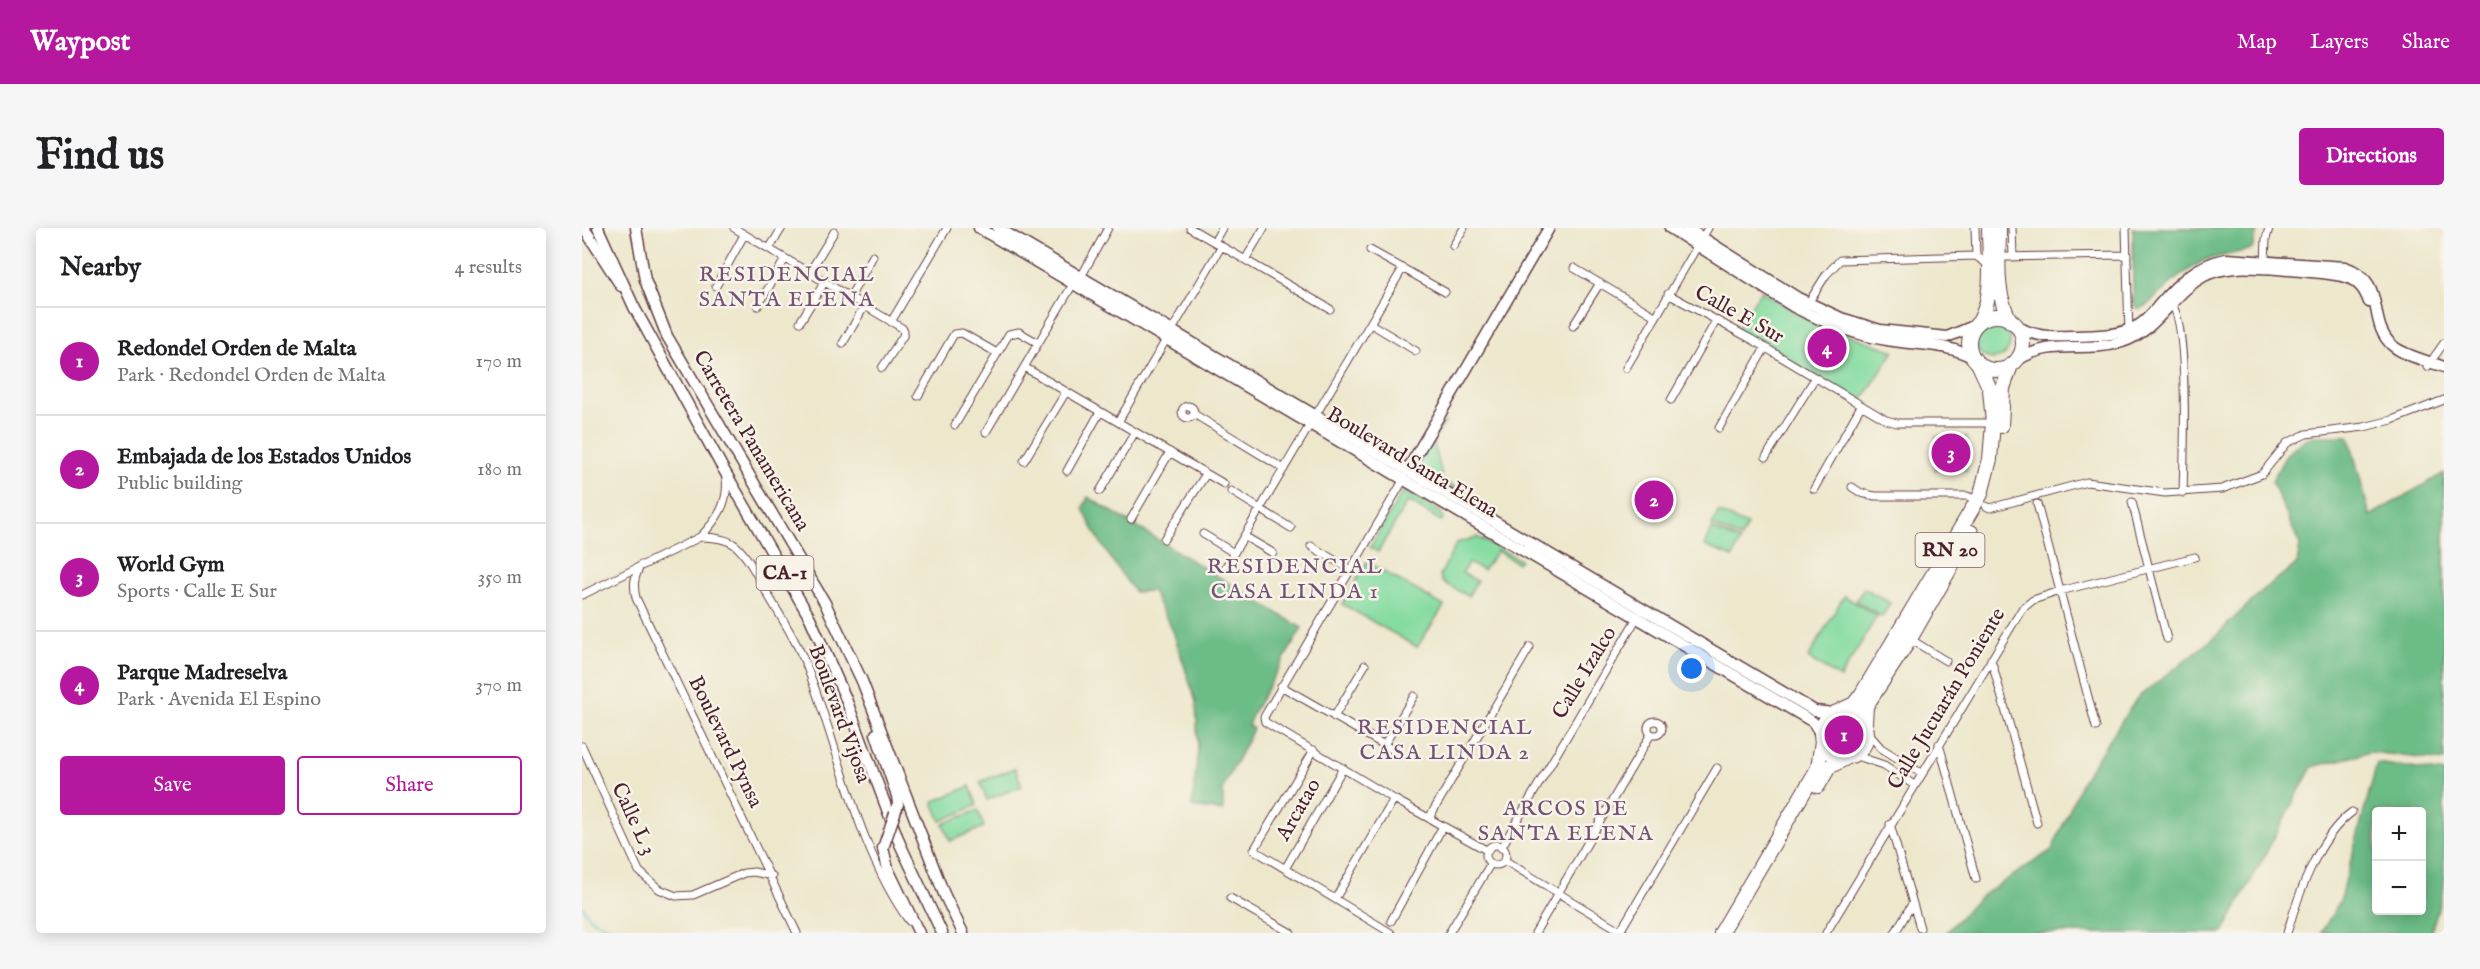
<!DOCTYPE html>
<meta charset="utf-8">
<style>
body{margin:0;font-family:"IM FELL English",serif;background:#f6f6f6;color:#202124}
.controls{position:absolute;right:18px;bottom:18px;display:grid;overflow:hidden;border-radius:6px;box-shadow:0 3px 15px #0003}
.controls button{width:54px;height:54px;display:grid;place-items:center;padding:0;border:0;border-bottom:2px solid #e0e0e0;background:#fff;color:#202124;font:30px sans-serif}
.you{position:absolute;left:1110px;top:441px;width:21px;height:21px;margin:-15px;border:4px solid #fff;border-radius:50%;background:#1a73e8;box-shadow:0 0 0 9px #1a73e833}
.badge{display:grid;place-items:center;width:39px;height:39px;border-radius:50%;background:#b5179e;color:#fff;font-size:20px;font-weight:700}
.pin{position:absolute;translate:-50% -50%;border:3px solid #fff;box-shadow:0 2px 6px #0006}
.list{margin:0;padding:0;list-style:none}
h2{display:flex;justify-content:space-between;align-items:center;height:78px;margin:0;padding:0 24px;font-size:26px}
h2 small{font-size:20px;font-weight:400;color:#757577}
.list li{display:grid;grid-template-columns:39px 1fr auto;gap:18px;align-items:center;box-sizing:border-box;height:108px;padding:0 24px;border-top:2px solid #e0e0e0}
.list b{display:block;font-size:22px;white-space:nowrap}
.list p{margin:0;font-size:20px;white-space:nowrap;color:#757577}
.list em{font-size:20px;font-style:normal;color:#757577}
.actions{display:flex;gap:12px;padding:18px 24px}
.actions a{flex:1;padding:14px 0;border:2px solid #b5179e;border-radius:6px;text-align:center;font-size:21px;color:#b5179e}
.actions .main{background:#b5179e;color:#fff}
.map{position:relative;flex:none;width:1862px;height:705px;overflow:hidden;border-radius:6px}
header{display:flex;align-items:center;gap:36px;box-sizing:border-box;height:84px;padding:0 30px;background:#b5179e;color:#fff}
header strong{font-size:28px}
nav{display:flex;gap:33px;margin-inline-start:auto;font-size:21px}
.intro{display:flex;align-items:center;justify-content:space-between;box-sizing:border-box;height:144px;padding:0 36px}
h1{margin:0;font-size:42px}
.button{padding:15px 27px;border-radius:6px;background:#b5179e;color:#fff;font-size:21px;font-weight:700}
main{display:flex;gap:36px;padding:0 36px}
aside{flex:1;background:#fff;border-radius:6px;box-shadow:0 3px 15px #0003}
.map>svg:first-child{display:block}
.green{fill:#85dca0;stroke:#687e66;stroke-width:1.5}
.forest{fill:#6cbc86;stroke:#5b6e58;stroke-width:1.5;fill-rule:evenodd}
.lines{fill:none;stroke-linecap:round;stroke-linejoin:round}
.stream{stroke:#56c3cd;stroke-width:2}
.street-casing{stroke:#623d43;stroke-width:9}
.secondary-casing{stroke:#623d43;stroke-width:13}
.primary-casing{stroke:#623d43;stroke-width:13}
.highway-casing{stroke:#623d43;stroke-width:16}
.street{stroke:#fff;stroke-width:7}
.secondary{stroke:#fff;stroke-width:10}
.primary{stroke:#fff;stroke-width:10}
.highway{stroke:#fff;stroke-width:14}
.primary-bridge-casing{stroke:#623d43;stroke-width:13;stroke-linecap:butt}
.primary-bridge{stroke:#fff;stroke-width:10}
.labels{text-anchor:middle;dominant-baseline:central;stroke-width:5;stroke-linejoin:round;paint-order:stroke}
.shield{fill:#f7f3e8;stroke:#7e5f64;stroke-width:1.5}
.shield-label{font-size:20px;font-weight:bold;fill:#4a1f2b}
.street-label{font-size:21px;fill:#4a1f2b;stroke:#f7f3e8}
.neighbourhood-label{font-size:22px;letter-spacing:1.5px;fill:#735275;stroke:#f7f3e8}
</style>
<header>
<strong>Waypost</strong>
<nav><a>Map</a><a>Layers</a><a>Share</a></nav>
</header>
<div class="intro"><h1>Find us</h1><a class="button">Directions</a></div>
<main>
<aside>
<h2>Nearby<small>4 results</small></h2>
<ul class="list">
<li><span class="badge">1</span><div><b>Redondel Orden de Malta</b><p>Park · Redondel Orden de Malta</p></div><em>170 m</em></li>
<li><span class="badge">2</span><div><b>Embajada de los Estados Unidos</b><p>Public building</p></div><em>180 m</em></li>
<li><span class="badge">3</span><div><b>World Gym</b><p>Sports · Calle E Sur</p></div><em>350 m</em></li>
<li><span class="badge">4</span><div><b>Parque Madreselva</b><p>Park · Avenida El Espino</p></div><em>370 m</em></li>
</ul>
<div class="actions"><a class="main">Save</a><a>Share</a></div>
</aside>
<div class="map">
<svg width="1862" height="705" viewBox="0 0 1862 705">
<rect width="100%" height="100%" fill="#f7f3e8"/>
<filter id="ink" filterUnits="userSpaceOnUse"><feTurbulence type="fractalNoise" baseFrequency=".0167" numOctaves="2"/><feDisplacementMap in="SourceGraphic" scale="12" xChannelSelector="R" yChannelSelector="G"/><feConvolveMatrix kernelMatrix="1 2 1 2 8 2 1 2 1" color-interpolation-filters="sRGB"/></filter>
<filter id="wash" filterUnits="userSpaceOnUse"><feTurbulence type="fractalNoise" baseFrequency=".008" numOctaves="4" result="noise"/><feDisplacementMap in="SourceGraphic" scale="24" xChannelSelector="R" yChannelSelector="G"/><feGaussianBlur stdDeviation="1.35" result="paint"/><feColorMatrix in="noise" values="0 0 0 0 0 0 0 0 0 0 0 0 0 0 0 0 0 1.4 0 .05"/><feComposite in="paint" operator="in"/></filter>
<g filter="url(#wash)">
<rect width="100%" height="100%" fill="#ede7cc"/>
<path class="green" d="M 1179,63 L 1225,92 L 1312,123 L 1279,174 L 1153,103 Z
M1394 114a17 17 0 1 1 34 0a17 17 0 1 1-34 0Z
M 863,194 L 851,213 L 860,246 L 858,250 L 888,269 L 887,270 L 833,238 L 856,196 Z
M 1354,209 L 1385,209 L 1385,242 L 1353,242 Z
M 821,263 L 859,284 L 861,291 L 859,293 L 826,273 L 796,324 L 788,319 Z
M 1136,284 L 1165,297 L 1159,310 L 1130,298 Z
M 1130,301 L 1158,313 L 1151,329 L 1123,318 Z
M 895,309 L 938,332 L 935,335 L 915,323 L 901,342 L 886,335 L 880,345 L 895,353 L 886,368 L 860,354 L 858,347 L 875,315 Z
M 785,334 L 862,378 L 835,419 L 760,376 Z
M 1282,360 L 1308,375 L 1300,389 L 1274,373 Z
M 1262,368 L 1295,388 L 1258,450 L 1226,430 Z
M1247 506a15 15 0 1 1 30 0a15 15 0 1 1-30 0Z
M 433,540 L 440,558 L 405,572 L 398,554 Z
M 388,558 L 395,577 L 359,593 L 351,574 Z
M 396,582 L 402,599 L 368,613 L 361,596 Z"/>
<path class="forest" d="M 1551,0 L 1676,0 L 1670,21 L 1622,32 L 1596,49 L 1565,77 L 1557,81 L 1551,77 Z
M 1732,208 L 1767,208 L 1788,288 L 1862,245 L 1862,533 L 1789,524 L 1730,539 L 1641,705 L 1364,705 L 1395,671 L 1470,622 L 1500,553 L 1555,470 L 1633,409 L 1684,359 L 1715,336 L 1718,317 L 1690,254 C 1703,227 1705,220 1732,208 Z
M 506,269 L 720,400 L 672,483 L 666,497 L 671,501 L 641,560 L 641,583 L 610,579 L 616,520 L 614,474 L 591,403 L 570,363 L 553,364 C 532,337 514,311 501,280 Z
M 1795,535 L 1862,545 L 1862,659 L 1849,705 L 1739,705 L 1758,673 ZM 1794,584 L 1840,584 L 1840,682 L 1794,682 Z"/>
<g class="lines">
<path class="stream" d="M 0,678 L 9,691 L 39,705"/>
</g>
</g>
<g filter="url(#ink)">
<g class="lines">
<defs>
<path id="street" d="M 152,0 L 320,100 L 322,103 L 321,108 L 300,140
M 608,0 L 748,81
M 1393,0 L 1394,28
M 1430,0 L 1431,29
M 1544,0 L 1547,106
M 632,14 L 640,0
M 871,18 L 882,0
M 187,21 L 200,0
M 788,22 L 863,64
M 1417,29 L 1545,27
M 663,32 L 682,0
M 1683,36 L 1684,11 L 1687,0
M 992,40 L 1073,88
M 227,45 L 252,4
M 499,49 L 526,0
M 134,58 L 162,7
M 1086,66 L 1169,111 L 1304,192 L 1315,195 L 1411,195
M 268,69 L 291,28
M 1225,77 L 1244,47 L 1258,32 L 1394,28 L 1407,37
M 1590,77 C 1607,98 1602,231 1601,265
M 176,78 L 203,31
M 218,94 L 242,55
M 309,94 L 365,0
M 789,96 L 834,123
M 991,98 L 1018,55
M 590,102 L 639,19
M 261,115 L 282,79
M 442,139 L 642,256
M 1845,139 L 1862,115
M 1044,140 L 1126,0
M 336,168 L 372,106 L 380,105 L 415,125
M 1089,172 L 1134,93
M600 184a6 6 0 1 1 12 0a6 6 0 1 1-12 0Z
M 612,186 L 702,241
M 536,194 L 585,110
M 373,197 L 427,106 L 437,104 L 456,115
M 1137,200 L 1183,120
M 404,204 L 491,56
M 1184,229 L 1233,150
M 442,233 L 484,164
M 485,243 L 518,184
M 822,251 L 682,489 L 683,494 L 812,571 L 906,623
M 1270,259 L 1279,265 L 1293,268 L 1385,268 L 1397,273
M 1232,261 L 1279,178
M 518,263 L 553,204
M 649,263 L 709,300
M 1550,274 L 1585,411
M 1455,276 L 1514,499
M 1404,278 L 1408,280 L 1505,254 L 1583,265 L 1640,261 L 1680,246 L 1705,215 L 1724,206 L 1782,199 L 1810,192 L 1862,172
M 549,291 L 588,224
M 621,306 L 652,325
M 662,308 L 691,325
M 118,309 C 130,309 143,310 153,317 C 167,329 176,350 186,367 C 201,392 218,419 228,447 C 258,526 277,624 327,693
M 582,311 L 624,246
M 729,318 L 769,342
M 59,337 C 52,349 51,356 54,370 L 215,705
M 643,340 L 821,40
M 0,367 L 118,309 C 135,292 147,275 144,250
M 1328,411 L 1364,433
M 1409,431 L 1455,595
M 699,458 L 818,526
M 752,489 L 783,437
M1066 500a7 7 0 1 1 14 0a7 7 0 1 1-14 0Z
M 1285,504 L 1299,520 L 1339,545
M 1357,516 L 1394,651
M 802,517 L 832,468
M 0,518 L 57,643 L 77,661 L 94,668 L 111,667 L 162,645 L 172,644 L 190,648
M 732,522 L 672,622 L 809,705
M 1272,527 L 1302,537 L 1332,557
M 847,590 L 948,419
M 1308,596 L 1338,700
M904 627a10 10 0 1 1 20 0a10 10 0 1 1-20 0Z
M 919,620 L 1056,388
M 922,632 L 1042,705
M 703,641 L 761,540
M 648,670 L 709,705
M 753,671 L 812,571
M 809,693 L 861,598
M 867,705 L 909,635
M 953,705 L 1069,506
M 1037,705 L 1135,540
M 1244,705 L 1440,381 L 1451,372 L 1478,363 L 1613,329
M 1313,705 L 1330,676
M 1705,705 C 1717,665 1736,609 1770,584"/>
<path id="secondary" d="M 2,0 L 39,58
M 1088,0 L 1212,79 C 1242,94 1272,107 1305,112 C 1333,117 1366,115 1391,130
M 1105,0 L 1216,70 L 1259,90 L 1298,102 L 1365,109 L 1394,97
M 1432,96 C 1450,109 1468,109 1489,108 C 1513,107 1536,109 1557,97 C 1565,92 1571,84 1577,77 C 1596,55 1614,37 1644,31 L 1763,39 C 1807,54 1783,94 1811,118 C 1823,128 1846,133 1862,139
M 1434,133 C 1472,109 1501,126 1540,114 C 1577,102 1590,65 1622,48 C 1631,43 1643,41 1653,40 C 1668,38 1754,45 1767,50 C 1778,55 1783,63 1787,74
M 826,241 L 967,0"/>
<path id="primary" d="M 16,0 L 52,79 L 139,237 L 228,390 L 264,471 L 318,616 L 360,705
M 54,0 L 63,52 L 85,108 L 243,375 L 280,453 L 362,666 L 381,705
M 397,0 L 1231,494 L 1239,507
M 416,0 L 1233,483 L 1251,485
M 294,506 L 315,568 L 316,576 L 313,585
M 301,620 L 306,641 L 337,705"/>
<path id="highway" d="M 1417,0 C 1417,32 1412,65 1429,94
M1387 115a27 27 0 1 1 54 0a27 27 0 1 1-54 0Z
M 1397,94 C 1413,66 1407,31 1407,0
M 1419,198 L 1421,160 L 1429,137
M1239 506a23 23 0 1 1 46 0a23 23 0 1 1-46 0Z
M 1257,483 L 1272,476 L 1279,467 L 1399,266 L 1408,231 L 1411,195 L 1408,161 L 1397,137
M 1283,495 L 1284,478 L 1328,411 L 1389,304
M 1236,558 L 1247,539 L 1266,529
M 1139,705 L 1236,540 L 1240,513"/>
</defs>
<use href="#street" class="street-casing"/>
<use href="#secondary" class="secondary-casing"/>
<use href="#primary" class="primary-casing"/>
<use href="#highway" class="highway-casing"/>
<use href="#street" class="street"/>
<use href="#secondary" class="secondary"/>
<use href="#primary" class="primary"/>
<use href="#highway" class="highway"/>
<defs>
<path id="primary-bridge" d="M 301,620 L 313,585"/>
</defs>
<use href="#primary-bridge" class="primary-bridge-casing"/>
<use href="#primary-bridge" class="primary-bridge"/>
</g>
</g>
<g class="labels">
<g class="shield">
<rect x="1333.5" y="305" width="69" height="34" rx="4.5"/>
<rect x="174.5" y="328" width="57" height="34" rx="4.5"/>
</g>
<g class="shield-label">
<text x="1368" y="322">RN 20</text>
<text x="203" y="345">CA-1</text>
</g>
<g class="street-label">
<text transform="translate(1157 87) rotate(29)">Calle E Sur</text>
<text transform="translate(169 213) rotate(59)">Carretera Panamericana</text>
<text transform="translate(830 235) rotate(31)">Boulevard Santa Elena</text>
<text transform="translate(1003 445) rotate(-59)">Calle Izalco</text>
<text transform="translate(1365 471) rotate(-59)">Calle Jucuarán Poniente</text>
<text transform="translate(257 486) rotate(70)">Boulevard Vijosa</text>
<text transform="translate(143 514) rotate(64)">Boulevard Pynsa</text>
<text transform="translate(717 582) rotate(-60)">Arcatao</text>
<text transform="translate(51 591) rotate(65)">Calle L 3</text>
</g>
<g class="neighbourhood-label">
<text x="205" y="47">RESIDENCIAL<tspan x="205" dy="25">SANTA ELENA</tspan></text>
<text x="713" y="339">RESIDENCIAL<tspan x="713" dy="25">CASA LINDA 1</tspan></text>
<text x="863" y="500">RESIDENCIAL<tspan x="863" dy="25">CASA LINDA 2</tspan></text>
<text x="984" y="581">ARCOS DE<tspan x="984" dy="25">SANTA ELENA</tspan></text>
</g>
</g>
</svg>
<div class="controls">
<button>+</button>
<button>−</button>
</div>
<div class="you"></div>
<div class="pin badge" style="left:1262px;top:507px">1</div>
<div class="pin badge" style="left:1072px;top:272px">2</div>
<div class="pin badge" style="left:1369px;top:225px">3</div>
<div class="pin badge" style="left:1245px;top:120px">4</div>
</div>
</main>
